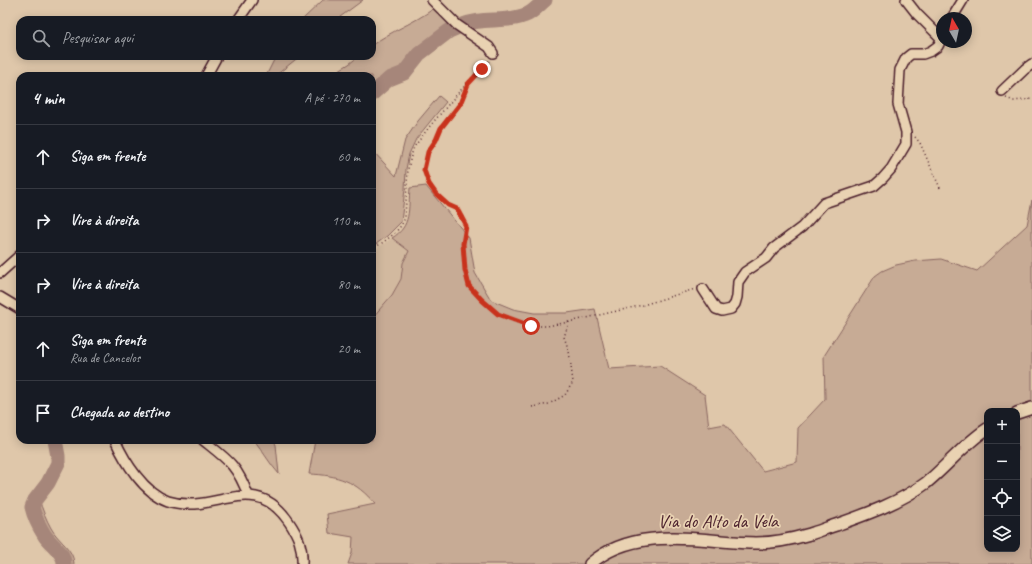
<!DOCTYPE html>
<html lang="pt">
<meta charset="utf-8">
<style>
body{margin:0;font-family:Caveat,sans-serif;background:#20242c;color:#f1f3f6}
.controls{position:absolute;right:12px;bottom:12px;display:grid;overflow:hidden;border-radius:8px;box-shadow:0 2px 10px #0003}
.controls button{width:36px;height:36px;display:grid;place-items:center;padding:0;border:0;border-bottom:1px solid #363941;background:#171b24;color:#f1f3f6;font:20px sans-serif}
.compass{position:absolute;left:936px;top:12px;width:36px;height:36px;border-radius:50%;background:#171b24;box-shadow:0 2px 10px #0003;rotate:351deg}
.stop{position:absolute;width:12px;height:12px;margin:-9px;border:3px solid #c8321e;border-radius:50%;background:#fff}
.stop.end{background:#c8321e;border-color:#fff;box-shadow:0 1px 4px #0008}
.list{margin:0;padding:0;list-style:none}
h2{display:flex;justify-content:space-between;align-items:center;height:52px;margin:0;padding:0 16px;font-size:17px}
h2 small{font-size:13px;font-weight:400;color:#9ea1a6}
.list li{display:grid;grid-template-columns:26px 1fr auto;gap:12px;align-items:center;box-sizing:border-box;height:64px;padding:0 16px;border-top:1px solid #363941}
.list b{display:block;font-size:15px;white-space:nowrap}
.list p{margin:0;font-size:13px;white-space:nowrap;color:#9ea1a6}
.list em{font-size:13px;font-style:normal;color:#9ea1a6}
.icon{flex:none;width:22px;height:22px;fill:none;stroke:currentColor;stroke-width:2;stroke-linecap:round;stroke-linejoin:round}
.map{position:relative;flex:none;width:1032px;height:564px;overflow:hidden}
.search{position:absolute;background:#171b24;box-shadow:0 2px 10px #0003;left:16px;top:16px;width:360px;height:44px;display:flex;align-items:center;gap:10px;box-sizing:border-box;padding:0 14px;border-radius:12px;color:#9ea1a6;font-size:15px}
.panel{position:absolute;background:#171b24;box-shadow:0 2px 10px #0003;left:16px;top:72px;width:360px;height:372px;border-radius:12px}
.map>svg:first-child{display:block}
.built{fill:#d2b99f}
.green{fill:#c7ab95;stroke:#886560;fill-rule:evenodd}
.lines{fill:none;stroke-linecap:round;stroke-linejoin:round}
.river{stroke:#a6867a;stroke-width:15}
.minor-casing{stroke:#4a1f2b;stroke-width:12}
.major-casing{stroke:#4a1f2b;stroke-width:14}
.path{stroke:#4a1f2b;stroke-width:1.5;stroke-dasharray:1 3;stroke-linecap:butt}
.minor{stroke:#e9d2b2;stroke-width:9}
.major{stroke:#e9d2b2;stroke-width:11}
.route{stroke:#c8321e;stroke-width:5}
.labels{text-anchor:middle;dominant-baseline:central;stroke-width:3.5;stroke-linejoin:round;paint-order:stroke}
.street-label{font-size:19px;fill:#4a1f2b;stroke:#e9d2b2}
</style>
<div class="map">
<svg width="1032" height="564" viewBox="0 0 1032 564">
<rect width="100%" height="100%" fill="#dfc7aa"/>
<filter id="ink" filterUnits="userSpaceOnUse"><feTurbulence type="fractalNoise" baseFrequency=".025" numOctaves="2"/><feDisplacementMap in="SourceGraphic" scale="8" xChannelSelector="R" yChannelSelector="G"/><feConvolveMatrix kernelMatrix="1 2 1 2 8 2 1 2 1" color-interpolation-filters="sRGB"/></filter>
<g filter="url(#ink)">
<path class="built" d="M 392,238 L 409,251 L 403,263 L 401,279 L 392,295 L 372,318 L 372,252 Z"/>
<path class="green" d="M 323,0 L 363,0 L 336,20 L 302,20 Z
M 434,5 L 454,25 L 420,50 L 402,70 L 389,76 L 372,90 L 372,76 L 329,76 L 349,64 L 359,56 L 372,56 L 372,45 C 391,31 414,23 433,9 Z
M 276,56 L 300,56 L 275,76 L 266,76 Z
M 439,96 L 446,102 L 416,139 L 409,154 L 406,169 L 405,189 L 401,222 L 387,236 L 372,247 L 372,150 L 396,176 L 405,140 L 418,121 Z
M 426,186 L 469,238 L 475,273 L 491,300 L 513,309 L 534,313 L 567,313 L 595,309 L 609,369 L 660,366 L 705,395 L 709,427 L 725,424 L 763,471 L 797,462 L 798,428 L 825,399 L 824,356 L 875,276 L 882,271 L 896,265 L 915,261 L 941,259 L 977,271 L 1027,225 L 1032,200 L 1032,564 L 348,564 L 352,553 L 353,537 L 329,533 L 327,514 L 375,504 C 356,481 338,475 309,474 L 315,440 L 372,440 L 372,318 L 392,295 L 401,279 L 403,263 L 409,251 L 392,238 C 412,226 408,209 410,188 ZM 987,411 L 1017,411 L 1017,549 L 987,549 Z
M 254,440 L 274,440 L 276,445 L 279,474 C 269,463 263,451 254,440 Z
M 39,499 C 42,509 46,519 51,528 C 58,541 74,549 74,564 L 67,564 C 69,554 56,545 50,539 C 45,533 35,515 35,507 C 35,504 37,502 39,499 Z"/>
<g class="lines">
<path class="river" d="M 461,26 C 481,16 507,24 528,14 C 534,11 540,4 545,0
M 372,94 L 389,79 L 404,73 L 419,54 L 449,31 L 456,28
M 55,440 L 58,456 L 58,463 L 48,483 L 35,500 L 32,507 C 34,516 40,528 45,536 C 51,545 65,553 64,564"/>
<defs>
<path id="minor" d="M 432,0 L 457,25 L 489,47 L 493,53
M 906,0 L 917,14 L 942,39
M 952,18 L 963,0
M 238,20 L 252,0
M 206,76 L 217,56
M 1002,91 L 1025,69 L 1032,64
M 0,273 L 20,255
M 703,289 L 716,309 L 722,311 L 731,309 L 735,304 L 737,297 L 738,282 L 745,272 L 766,258 L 774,248 L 802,227 L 824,203 L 874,186 L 883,178 L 891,169 L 906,144 L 906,132 L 898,104 L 900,70 L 906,58 L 911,54 L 923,54 L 931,51 L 938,46 L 942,38
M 0,297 L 20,309
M 115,440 C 125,462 144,493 168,501 C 216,516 253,469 289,522 C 298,535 303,547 302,564
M 203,440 C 228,460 237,465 248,495"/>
<path id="major" d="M 1017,413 L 1032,408
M 590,564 C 636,524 702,542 756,543 C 774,543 793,539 810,534 C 819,531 827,528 836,525 C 867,514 899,503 926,483 C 947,466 964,444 987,429"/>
</defs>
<use href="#minor" class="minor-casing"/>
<use href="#major" class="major-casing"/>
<path class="path" d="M 468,84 L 460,104 L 441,128 L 436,140 L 428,152 L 424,170 L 429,184 L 436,194 L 448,205 L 457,209 L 462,217 L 466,226 L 463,243 L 465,270 L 469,286 L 482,300 L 498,314 L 516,322 L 531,326 L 547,326 L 569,322
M 1006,98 L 1014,101 L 1032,99
M 915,137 L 920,143 L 940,188
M 372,250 C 384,241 400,233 405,217 L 408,169 L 411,156 L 414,147 L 430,126 L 459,92 L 490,60
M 532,407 L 549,404 L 565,395 L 573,382 L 569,351 L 564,337 L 569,322 L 643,305 L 695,289"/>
<use href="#minor" class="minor"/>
<use href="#major" class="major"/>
</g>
</g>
<g class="lines" filter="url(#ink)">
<path class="route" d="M 482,69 L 468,84 L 460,104 L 441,128 L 436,140 L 428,152 L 424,170 L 429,184 L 436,194 L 448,205 L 457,209 L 466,226 L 463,244 L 465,270 L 469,286 L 482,300 L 498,314 L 531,326"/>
</g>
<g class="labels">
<g class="street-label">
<text x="718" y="521">Via do Alto da Vela</text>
</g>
</g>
</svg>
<div class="controls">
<button>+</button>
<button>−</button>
<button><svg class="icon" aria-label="locate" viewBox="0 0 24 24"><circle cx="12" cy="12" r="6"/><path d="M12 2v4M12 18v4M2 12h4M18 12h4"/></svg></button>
<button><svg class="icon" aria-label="layers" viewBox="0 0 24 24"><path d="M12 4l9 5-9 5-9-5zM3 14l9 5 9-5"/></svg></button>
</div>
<svg class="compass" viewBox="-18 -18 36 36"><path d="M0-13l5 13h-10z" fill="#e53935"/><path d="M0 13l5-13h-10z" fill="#9ea1a6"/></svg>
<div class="stop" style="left:531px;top:326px"></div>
<div class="stop end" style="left:482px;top:69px"></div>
<div class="search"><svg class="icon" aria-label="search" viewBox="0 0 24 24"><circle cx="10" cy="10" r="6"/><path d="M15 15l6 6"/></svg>Pesquisar aqui</div>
<section class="panel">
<h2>4 min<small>A pé · 270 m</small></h2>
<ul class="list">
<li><svg class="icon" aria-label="ahead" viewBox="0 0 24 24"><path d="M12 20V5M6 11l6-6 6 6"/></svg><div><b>Siga em frente</b></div><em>60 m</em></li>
<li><svg class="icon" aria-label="right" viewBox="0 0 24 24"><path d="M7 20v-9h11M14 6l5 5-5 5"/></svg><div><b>Vire à direita</b></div><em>110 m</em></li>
<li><svg class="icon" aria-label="right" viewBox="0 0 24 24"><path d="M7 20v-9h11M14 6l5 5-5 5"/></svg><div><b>Vire à direita</b></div><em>80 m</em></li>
<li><svg class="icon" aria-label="ahead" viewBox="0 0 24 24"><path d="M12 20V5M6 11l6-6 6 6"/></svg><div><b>Siga em frente</b><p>Rua de Cancelos</p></div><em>20 m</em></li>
<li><svg class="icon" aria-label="arrive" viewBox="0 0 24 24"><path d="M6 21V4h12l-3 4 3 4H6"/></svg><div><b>Chegada ao destino</b></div></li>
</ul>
</section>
</div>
